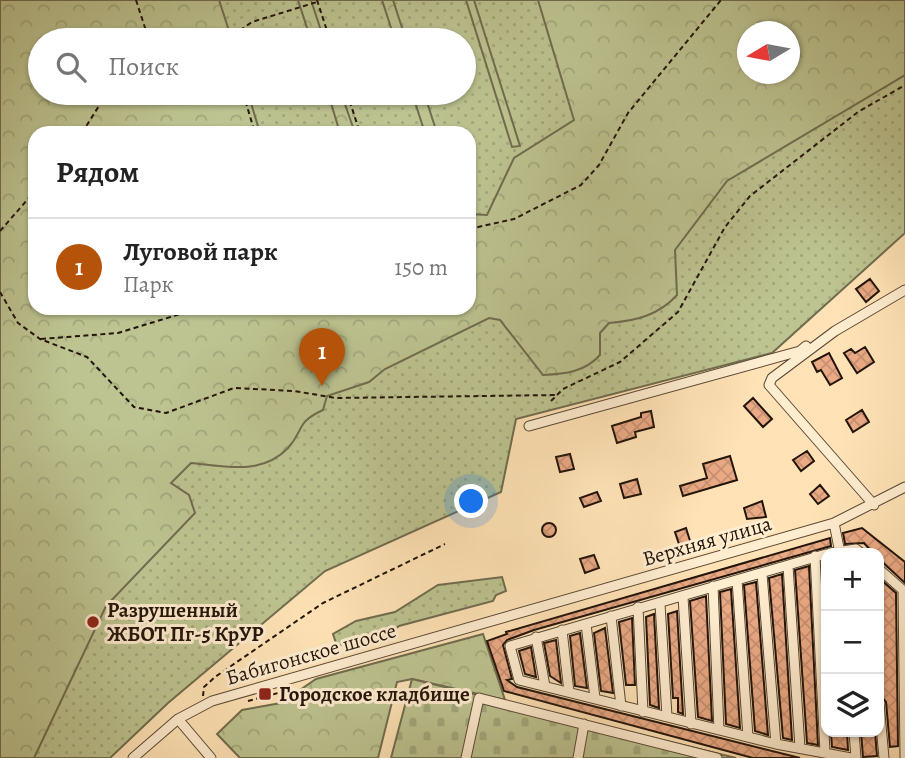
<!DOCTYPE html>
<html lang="ru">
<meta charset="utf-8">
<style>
body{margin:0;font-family:Alegreya,serif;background:#f6f6f6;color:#222}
.controls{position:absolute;right:21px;bottom:21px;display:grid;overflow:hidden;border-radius:14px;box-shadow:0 2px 5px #0004}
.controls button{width:63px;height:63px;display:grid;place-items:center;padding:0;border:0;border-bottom:2px solid #e0e0e0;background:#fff;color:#222;font:35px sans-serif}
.compass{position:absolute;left:737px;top:21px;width:63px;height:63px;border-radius:50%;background:#fff;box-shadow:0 2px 5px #0004;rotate:260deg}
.you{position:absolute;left:472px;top:502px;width:24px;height:24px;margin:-18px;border:5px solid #fff;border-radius:50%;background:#1a73e8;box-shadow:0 0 0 10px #1a73e833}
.badge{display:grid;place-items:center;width:46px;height:46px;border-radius:50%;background:#b45309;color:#fff;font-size:23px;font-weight:700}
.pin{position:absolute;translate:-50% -58px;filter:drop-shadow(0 2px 4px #0008)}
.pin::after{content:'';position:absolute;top:37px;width:24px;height:21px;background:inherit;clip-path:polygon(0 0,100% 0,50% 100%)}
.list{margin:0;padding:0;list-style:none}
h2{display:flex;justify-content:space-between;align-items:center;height:91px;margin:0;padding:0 28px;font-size:30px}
h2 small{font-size:23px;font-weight:400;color:#767676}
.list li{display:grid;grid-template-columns:46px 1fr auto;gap:21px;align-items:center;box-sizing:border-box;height:98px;padding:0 28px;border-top:2px solid #e0e0e0}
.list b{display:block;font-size:26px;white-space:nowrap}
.list p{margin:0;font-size:23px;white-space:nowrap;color:#767676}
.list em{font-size:23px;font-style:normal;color:#767676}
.icon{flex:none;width:38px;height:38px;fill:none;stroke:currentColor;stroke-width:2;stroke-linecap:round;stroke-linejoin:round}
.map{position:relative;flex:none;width:905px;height:758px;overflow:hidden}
.search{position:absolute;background:#fff;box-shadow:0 2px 5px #0004;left:28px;top:28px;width:448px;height:77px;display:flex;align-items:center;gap:18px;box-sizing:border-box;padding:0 24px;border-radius:38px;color:#767676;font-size:26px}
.panel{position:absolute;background:#fff;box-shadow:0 2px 5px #0004;left:28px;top:126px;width:448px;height:189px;border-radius:21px}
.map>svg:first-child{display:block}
.green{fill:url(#green-dots);stroke:#706c4e;stroke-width:2;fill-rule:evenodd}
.forest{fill:url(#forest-crowns);stroke:#706c4e;stroke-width:2;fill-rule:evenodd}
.cemetery{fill:url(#cemetery-stones);stroke:#706c4e;stroke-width:2}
.building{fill:url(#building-cross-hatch);stroke:#23140a;stroke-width:2}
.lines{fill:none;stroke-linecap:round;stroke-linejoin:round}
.minor-casing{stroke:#5a4835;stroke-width:11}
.path{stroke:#23140a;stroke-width:2;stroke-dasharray:5 3.5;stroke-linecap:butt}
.minor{stroke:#ffedd0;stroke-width:9}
.poi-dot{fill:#8f2418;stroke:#ffedd0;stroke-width:2.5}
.labels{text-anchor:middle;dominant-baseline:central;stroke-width:6;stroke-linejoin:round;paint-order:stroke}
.street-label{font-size:21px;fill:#23140a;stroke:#ffedd0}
.poi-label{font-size:21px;font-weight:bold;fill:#23140a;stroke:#ffedd0;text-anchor:start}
</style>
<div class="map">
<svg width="905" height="758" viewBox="0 0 905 758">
<defs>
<pattern id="green-dots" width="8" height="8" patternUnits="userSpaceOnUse" patternTransform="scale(1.75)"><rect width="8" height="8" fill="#bdc491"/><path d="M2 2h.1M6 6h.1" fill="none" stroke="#a2a87c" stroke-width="1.8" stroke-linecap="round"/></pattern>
<pattern id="forest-crowns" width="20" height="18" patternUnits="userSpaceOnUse" patternTransform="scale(1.75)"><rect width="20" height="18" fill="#bdc491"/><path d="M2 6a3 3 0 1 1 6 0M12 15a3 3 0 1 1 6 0" fill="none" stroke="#a2a87c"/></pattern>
<pattern id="cemetery-stones" width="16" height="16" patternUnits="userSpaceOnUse" patternTransform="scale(1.75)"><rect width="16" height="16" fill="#bdc491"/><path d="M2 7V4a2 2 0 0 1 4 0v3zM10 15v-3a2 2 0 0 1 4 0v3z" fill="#a2a87c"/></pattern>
<pattern id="building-cross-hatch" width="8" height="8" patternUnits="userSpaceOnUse" patternTransform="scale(1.75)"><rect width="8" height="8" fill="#eaaa85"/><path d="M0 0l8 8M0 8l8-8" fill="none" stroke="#c89172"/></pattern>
</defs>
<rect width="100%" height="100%" fill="#ffe3b6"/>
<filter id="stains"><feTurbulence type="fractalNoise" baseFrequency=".00286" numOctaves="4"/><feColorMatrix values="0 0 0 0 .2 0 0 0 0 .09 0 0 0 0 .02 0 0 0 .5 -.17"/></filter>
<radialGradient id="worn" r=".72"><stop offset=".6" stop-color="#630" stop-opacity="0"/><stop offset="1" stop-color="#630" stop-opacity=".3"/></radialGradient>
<path class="green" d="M 0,0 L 905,0 L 905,233 L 772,353 L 516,419 L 501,492 L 325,571 L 168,703 L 110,758 L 0,758 ZM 748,32 L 790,32 L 790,74 L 748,74 ZM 40,40 L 464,40 L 464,93 L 40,93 ZM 35,133 L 469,133 L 469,308 L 35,308 Z
M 502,577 L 506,591 L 496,595 L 493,601 L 399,626 L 384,638 L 368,636 L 337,646 L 333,634 L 356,621 L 395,612 L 438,585 Z"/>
<path class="forest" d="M 0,0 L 219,0 L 232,40 L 40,40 L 40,93 L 248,93 L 260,133 L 35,133 L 35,308 L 469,308 L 469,214 L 487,215 L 514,158 L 574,120 L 538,0 L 905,0 L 905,75 L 727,181 L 675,250 L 677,295 C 659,315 636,321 609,323 L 600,333 L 600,355 C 585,372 565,374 543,375 L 500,320 L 489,318 L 385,369 L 369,382 L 327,396 L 323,410 C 295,423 305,429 288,448 C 261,476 225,466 191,463 L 171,483 L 189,495 L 195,513 L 106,606 L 34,758 L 0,758 ZM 748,32 L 790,32 L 790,74 L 748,74 Z
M 298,0 L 311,0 L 324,40 L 311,40 Z
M 382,0 L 393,0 L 406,40 L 395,40 Z
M 466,0 L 474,0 L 520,146 L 512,147 Z
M 328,93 L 341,93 L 355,133 L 340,133 Z
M 412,93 L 424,93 L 437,133 L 425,133 Z
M 483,634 L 505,700 L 412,679 L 397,682 L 378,758 L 240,758 L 217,734 L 242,710 L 281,703 L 316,679 Z"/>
<path class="cemetery" d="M 412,679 L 736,758 L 391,758 Z"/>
<path class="building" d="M 870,279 L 879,291 L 866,302 L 856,289 Z
M 865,347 L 874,362 L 857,373 L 844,353 L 851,349 L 855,353 Z
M 829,353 L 842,378 L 830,385 L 821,370 L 817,372 L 812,362 Z
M 753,398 L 772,419 L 763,427 L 744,406 Z
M 862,410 L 869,422 L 853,432 L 846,420 Z
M 651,411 L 654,427 L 635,432 L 636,437 L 617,443 L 612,426 L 641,417 L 641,413 Z
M 807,451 L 814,461 L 801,471 L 793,460 Z
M 570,454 L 574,469 L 560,472 L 556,457 Z
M 730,456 L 737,480 L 683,496 L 680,486 L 707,478 L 703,464 Z
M 637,479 L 641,494 L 624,498 L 620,484 Z
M 820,485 L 829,496 L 818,504 L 810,494 Z
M 597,492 L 601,501 L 584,507 L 580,498 Z
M 762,501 L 766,517 L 747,519 L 744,508 Z
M542 530a7 7 0 1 1 14 0a7 7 0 1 1-14 0Z
M 686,528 L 691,544 L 680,547 L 675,532 Z
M 862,528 L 905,562 L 905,583 L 879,559 L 879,553 L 873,553 L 864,543 L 845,544 L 843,533 Z
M 830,538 L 831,546 L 534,630 L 507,640 L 503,645 L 512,679 L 507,680 L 517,687 L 800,758 L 753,758 L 504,691 L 487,641 L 507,634 L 506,632 Z
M 594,555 L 599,568 L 585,573 L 580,559 Z
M 809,566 L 818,745 L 807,743 L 795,570 Z
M 782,574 L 792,740 L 783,738 L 769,578 Z
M 879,578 L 896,593 L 898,746 L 890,747 L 886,702 L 881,696 L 879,677 Z
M 756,582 L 768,735 L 755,731 L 744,585 Z
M 731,589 L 740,728 L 726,724 L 720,592 Z
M 706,596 L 712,721 L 698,717 L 690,601 Z
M 677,611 L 683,714 L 678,712 L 678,698 L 673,698 L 668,614 Z
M 654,614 L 659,708 L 650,705 L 646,617 Z
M 632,618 L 635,685 L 626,685 L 619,622 Z
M 605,628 L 613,693 L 601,691 L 594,633 Z
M 580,633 L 587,688 L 575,686 L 570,636 Z
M 556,640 L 561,683 L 550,676 L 544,643 Z
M 531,647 L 536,677 L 525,674 L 519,651 Z
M 831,732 L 847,732 L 848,750 L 832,747 Z
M 861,732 L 875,732 L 877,756 L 863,757 Z"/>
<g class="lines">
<defs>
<path id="minor" d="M 529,426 L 800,351 L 806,346
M 874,505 L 769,385 L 772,378 L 835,331 L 905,290
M 834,523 L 840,553
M 830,553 L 856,549 L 861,553
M 826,554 L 510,646 L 519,680 L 776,744 L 851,758
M 815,556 L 825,752
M 788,566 L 800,748
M 879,569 L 905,592
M 762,574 L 776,744
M 737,580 L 748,737
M 713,586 L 719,730
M 903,591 L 905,757
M 683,597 L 691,724
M 660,604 L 667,716
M 638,607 L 643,712
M 611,616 L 621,706
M 586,624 L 595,698
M 562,630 L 569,692
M 536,637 L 545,686
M 879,703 L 884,758
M 178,719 L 211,758
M 854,732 L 856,758
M 133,758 L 178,719 L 212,701 L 834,523 L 905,487
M 466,758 L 479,698 L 717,758
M 578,758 L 584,724"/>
</defs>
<use href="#minor" class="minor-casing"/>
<path class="path" d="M 136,0 L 149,40
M 317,0 L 330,40
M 158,40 L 209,35 L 220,40
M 226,40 L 252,22 L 317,2
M 243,93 L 255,133
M 347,93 L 360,133
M 82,133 L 107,93
M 469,229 L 514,219 L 581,185 L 599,165 L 628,113 L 721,0
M 0,231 L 35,191
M 0,292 L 18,323 L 40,339 L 87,357 L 134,407 L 166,413 L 234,388 L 294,391 L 336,398 L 556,395
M 41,339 L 118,333 L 200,308
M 551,401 L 563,389 L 620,362 L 678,312 L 725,227 L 750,196 L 858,112 L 905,85
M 203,696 L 204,687 L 215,677 L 323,603 L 445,544
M 248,701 L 278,693"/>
<use href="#minor" class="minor"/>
</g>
<g class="poi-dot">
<circle cx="93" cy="622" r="7"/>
<rect x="258" y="687" width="14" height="14" rx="3.5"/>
</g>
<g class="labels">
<g class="street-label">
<text transform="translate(707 541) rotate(-16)">Верхняя улица</text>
<text transform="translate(311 654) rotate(-16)">Бабигонское шоссе</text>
</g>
<g class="poi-label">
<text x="107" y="610">Разрушенный<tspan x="107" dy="24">ЖБОТ Пг-5 КрУР</tspan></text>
<text x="279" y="694">Городское кладбище</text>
</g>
</g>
<rect width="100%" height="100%" filter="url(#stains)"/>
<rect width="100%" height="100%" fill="url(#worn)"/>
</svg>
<div class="controls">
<button>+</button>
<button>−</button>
<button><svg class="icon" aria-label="layers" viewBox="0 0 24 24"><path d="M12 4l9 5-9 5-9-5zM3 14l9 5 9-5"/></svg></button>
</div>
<svg class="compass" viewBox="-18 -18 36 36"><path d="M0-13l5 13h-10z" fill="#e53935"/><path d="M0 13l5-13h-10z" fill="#767676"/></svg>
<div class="you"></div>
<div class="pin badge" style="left:322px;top:386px">1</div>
<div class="search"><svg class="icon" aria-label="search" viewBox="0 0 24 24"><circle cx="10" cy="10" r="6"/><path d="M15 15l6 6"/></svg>Поиск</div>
<section class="panel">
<h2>Рядом<small></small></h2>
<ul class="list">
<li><span class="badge">1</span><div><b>Луговой парк</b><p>Парк</p></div><em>150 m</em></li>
</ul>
</section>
</div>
